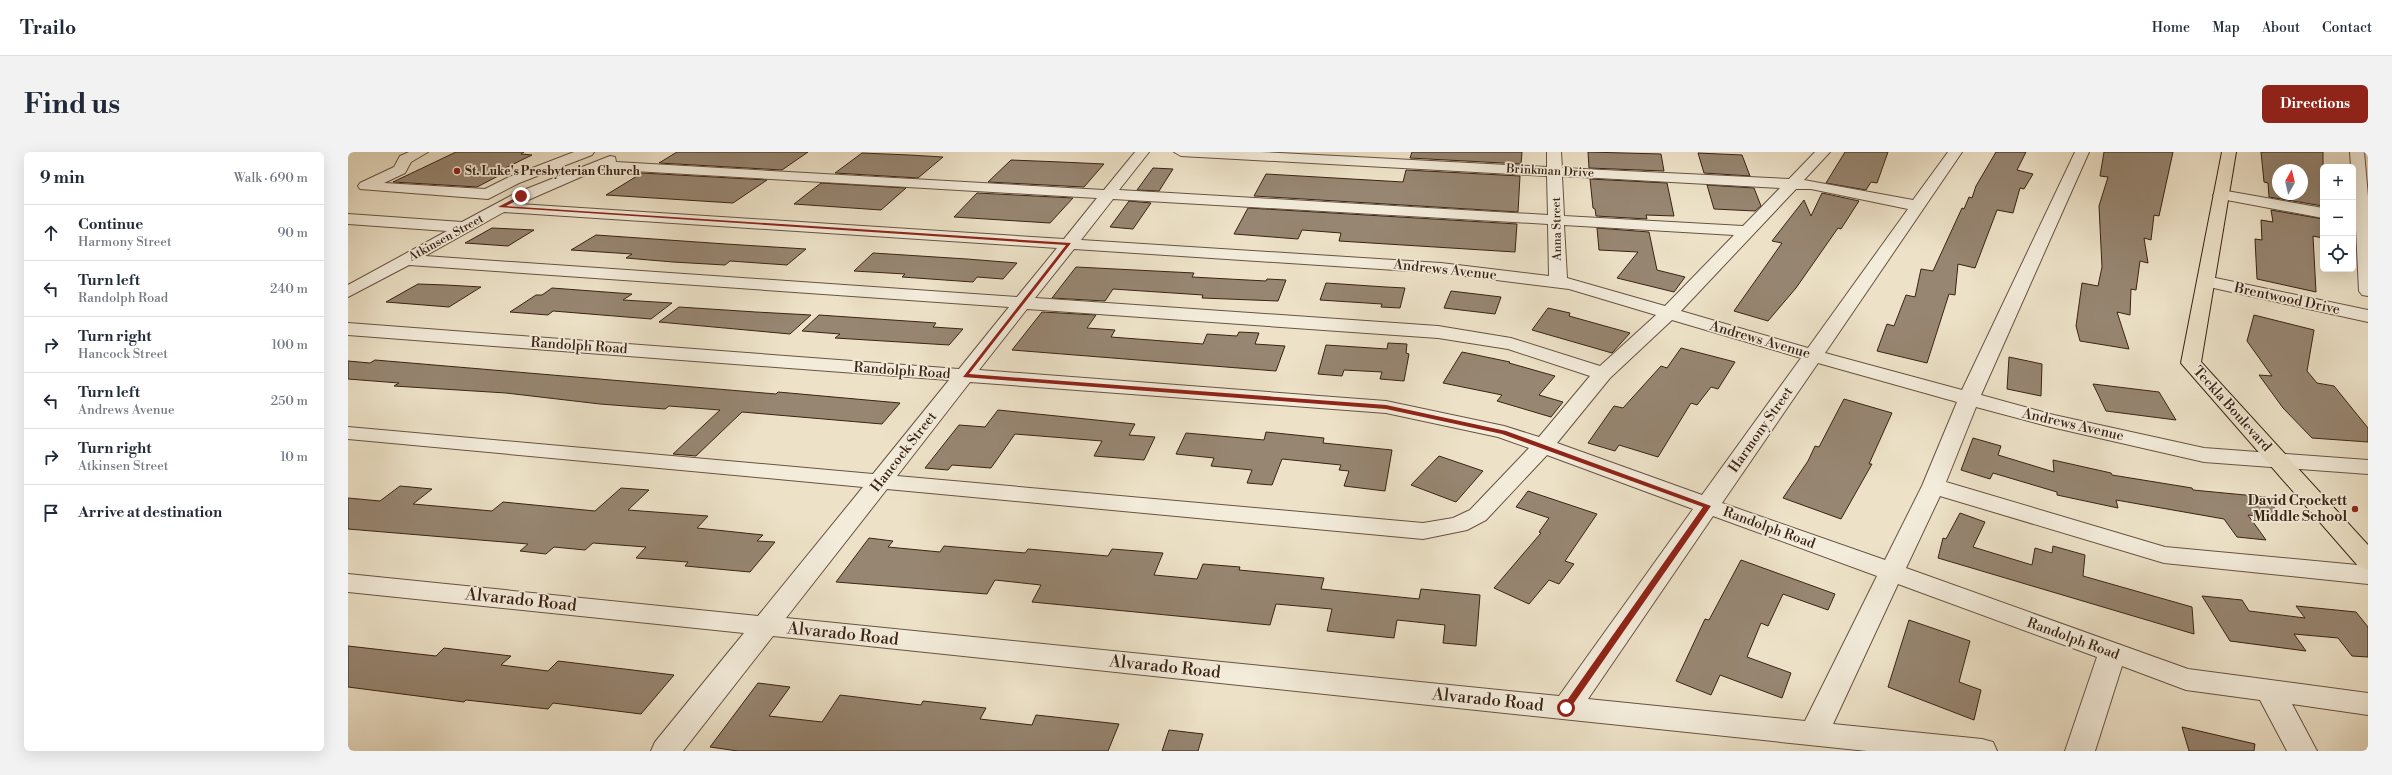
<!DOCTYPE html>
<meta charset="utf-8">
<style>
body{margin:0;font-family:"Libre Bodoni",serif;background:#f2f2f3;color:#1f2937}
.controls{position:absolute;right:12px;top:12px;display:grid;overflow:hidden;border-radius:6px;box-shadow:0 4px 16px #0002}
.controls button{width:36px;height:36px;display:grid;place-items:center;padding:0;border:0;border-bottom:1px solid #e0e1e3;background:#fff;color:#1f2937;font:20px sans-serif}
.compass{position:absolute;left:1924px;top:12px;width:36px;height:36px;border-radius:50%;background:#fff;box-shadow:0 4px 16px #0002;rotate:8deg}
.stop{position:absolute;width:12px;height:12px;margin:-9px;border:3px solid #8f2418;border-radius:50%;background:#fff}
.stop.end{background:#8f2418;border-color:#fff;box-shadow:0 1px 4px #0008}
.list{margin:0;padding:0;list-style:none}
h2{display:flex;justify-content:space-between;align-items:center;height:52px;margin:0;padding:0 16px;font-size:17px}
h2 small{font-size:13px;font-weight:400;color:#747a83}
.list li{display:grid;grid-template-columns:26px 1fr auto;gap:12px;align-items:center;box-sizing:border-box;height:56px;padding:0 16px;border-top:1px solid #e0e1e3}
.list b{display:block;font-size:15px;white-space:nowrap}
.list p{margin:0;font-size:13px;white-space:nowrap;color:#747a83}
.list em{font-size:13px;font-style:normal;color:#747a83}
.icon{flex:none;width:22px;height:22px;fill:none;stroke:currentColor;stroke-width:2;stroke-linecap:round;stroke-linejoin:round}
.map{position:relative;flex:none;width:2020px;height:599px;overflow:hidden;border-radius:6px}
header{display:flex;align-items:center;gap:24px;box-sizing:border-box;height:56px;padding:0 20px;background:#fff;border-bottom:1px solid #e0e1e3}
header strong{font-size:19px}
nav{display:flex;gap:22px;margin-inline-start:auto;font-size:14px}
.intro{display:flex;align-items:center;justify-content:space-between;box-sizing:border-box;height:96px;padding:0 24px}
h1{margin:0;font-size:28px}
.button{padding:10px 18px;border-radius:6px;background:#8f2418;color:#fff;font-size:14px;font-weight:700}
main{display:flex;gap:24px;padding:0 24px}
aside{flex:1;background:#fff;border-radius:6px;box-shadow:0 4px 16px #0002}
.map>svg:first-child{display:block}
.building{fill:#978672;stroke:#3a2314;fill-rule:evenodd}
.lines{fill:none;stroke-linecap:round;stroke-linejoin:round}
.minor-casing{stroke:#675341;stroke-width:2}
.major-casing{stroke:#3a2314;stroke-width:2}
.minor{fill:#f3ecdb;fill-rule:evenodd}
.major{fill:#ede2c8;fill-rule:evenodd}
.route{fill:#8f2418}
.poi-dot{fill:#8f2418;stroke:#f3ecdb;stroke-width:1.5}
.labels{text-anchor:middle;dominant-baseline:central;stroke-width:3.5;stroke-linejoin:round;paint-order:stroke}
.far-poi-label{font-size:12px;font-weight:bold;fill:#3a2314;stroke:#f3ecdb;text-anchor:start}
.far-street-label{font-size:12px;fill:#3a2314;stroke:#f3ecdb}
.street-label{font-size:14px;fill:#3a2314;stroke:#f3ecdb}
.poi-label{font-size:14px;font-weight:bold;fill:#3a2314;stroke:#f3ecdb;text-anchor:end}
.near-street-label{font-size:17px;fill:#3a2314;stroke:#f3ecdb}
</style>
<header>
<strong>Trailo</strong>
<nav><a>Home</a><a>Map</a><a>About</a><a>Contact</a></nav>
</header>
<div class="intro"><h1>Find us</h1><a class="button">Directions</a></div>
<main>
<aside>
<h2>9 min<small>Walk · 690 m</small></h2>
<ul class="list">
<li><svg class="icon" aria-label="ahead" viewBox="0 0 24 24"><path d="M12 20V5M6 11l6-6 6 6"/></svg><div><b>Continue</b><p>Harmony Street</p></div><em>90 m</em></li>
<li><svg class="icon" aria-label="left" viewBox="0 0 24 24"><path d="M17 20v-9H6M10 6l-5 5 5 5"/></svg><div><b>Turn left</b><p>Randolph Road</p></div><em>240 m</em></li>
<li><svg class="icon" aria-label="right" viewBox="0 0 24 24"><path d="M7 20v-9h11M14 6l5 5-5 5"/></svg><div><b>Turn right</b><p>Hancock Street</p></div><em>100 m</em></li>
<li><svg class="icon" aria-label="left" viewBox="0 0 24 24"><path d="M17 20v-9H6M10 6l-5 5 5 5"/></svg><div><b>Turn left</b><p>Andrews Avenue</p></div><em>250 m</em></li>
<li><svg class="icon" aria-label="right" viewBox="0 0 24 24"><path d="M7 20v-9h11M14 6l5 5-5 5"/></svg><div><b>Turn right</b><p>Atkinsen Street</p></div><em>10 m</em></li>
<li><svg class="icon" aria-label="arrive" viewBox="0 0 24 24"><path d="M6 21V4h12l-3 4 3 4H6"/></svg><div><b>Arrive at destination</b></div></li>
</ul>
</aside>
<div class="map">
<svg width="2020" height="599" viewBox="0 0 2020 599">
<rect width="100%" height="100%" fill="#ede2c8"/>
<filter id="stains"><feTurbulence type="fractalNoise" baseFrequency=".005" numOctaves="4"/><feColorMatrix values="0 0 0 0 .2 0 0 0 0 .09 0 0 0 0 .02 0 0 0 .5 -.17"/></filter>
<radialGradient id="worn" r=".72"><stop offset=".6" stop-color="#630" stop-opacity="0"/><stop offset="1" stop-color="#630" stop-opacity=".3"/></radialGradient>
<path class="building" d="M 108,0 L 176,0 L 173,2 L 184,3 L 149,20 L 156,21 L 129,35 L 45,30 Z
M 329,0 L 460,0 L 434,18 L 311,11 Z
M 1064,0 L 1174,0 L 1173,12 L 1062,6 Z
M 1240,0 L 1313,2 L 1316,19 L 1241,16 Z
M 1497,0 L 1540,0 L 1529,31 L 1523,30 L 1518,38 L 1478,31 Z
M 1648,0 L 1678,0 L 1669,18 L 1685,22 L 1676,37 L 1672,36 L 1665,61 L 1649,58 L 1627,116 L 1610,112 L 1607,143 L 1601,142 L 1579,211 L 1529,199 L 1539,172 L 1546,174 L 1558,143 L 1567,145 L 1573,117 L 1585,119 L 1614,56 L 1616,57 L 1621,45 L 1624,46 L 1628,34 Z
M 1756,0 L 1825,0 L 1811,64 L 1806,63 L 1803,88 L 1796,86 L 1800,111 L 1792,109 L 1788,138 L 1783,137 L 1782,163 L 1769,160 L 1781,197 L 1732,189 L 1728,174 L 1734,131 L 1750,134 L 1754,115 L 1751,54 L 1760,25 L 1752,24 Z
M 1913,0 L 1975,0 L 1975,54 L 1921,45 L 1920,31 L 1916,30 ZM 1930,18 L 1954,18 L 1954,42 L 1930,42 Z
M 514,1 L 561,3 L 595,5 L 570,26 L 487,21 Z
M 1350,1 L 1394,3 L 1402,24 L 1356,21 Z
M 663,8 L 713,10 L 756,12 L 736,35 L 640,30 Z
M 805,16 L 825,17 L 811,39 L 789,38 Z
M 1058,18 L 1172,24 L 1170,60 L 906,44 L 918,22 L 1055,30 Z
M 294,21 L 419,28 L 385,51 L 258,43 Z
M 1242,27 L 1319,31 L 1326,64 L 1298,63 L 1299,67 L 1248,64 L 1247,57 L 1245,56 Z
M 473,31 L 558,36 L 533,58 L 446,52 Z
M 1359,33 L 1406,36 L 1413,54 L 1407,59 L 1366,57 Z
M 629,41 L 725,46 L 702,71 L 606,65 Z
M 1474,41 L 1511,49 L 1493,77 L 1490,76 L 1448,136 L 1420,169 L 1386,159 L 1434,91 L 1424,89 L 1456,48 L 1463,64 Z
M 781,49 L 803,51 L 785,77 L 762,75 Z
M 900,56 L 1169,72 L 1167,100 L 991,89 L 993,81 L 954,78 L 950,87 L 886,82 Z
M 1923,58 L 1975,67 L 1975,86 L 1965,84 L 1968,140 L 1909,127 L 1907,87 L 1914,88 L 1913,68 L 1925,70 Z
M 144,76 L 186,78 L 160,94 L 117,91 Z
M 1249,76 L 1301,80 L 1309,118 L 1337,125 L 1326,140 L 1269,126 L 1290,100 L 1251,98 Z
M 248,83 L 378,92 L 458,97 L 439,113 L 382,109 L 377,113 L 325,110 L 278,106 L 284,102 L 223,98 Z
M 525,101 L 619,107 L 669,111 L 655,127 L 629,125 L 625,130 L 554,125 L 557,122 L 506,119 Z
M 728,115 L 846,121 L 844,125 L 918,129 L 919,127 L 938,128 L 930,149 L 854,146 L 855,143 L 765,137 L 757,149 L 704,146 Z
M 978,131 L 1038,135 L 1057,136 L 1052,156 L 1033,155 L 1034,152 L 972,148 Z
M 70,132 L 98,133 L 133,135 L 101,155 L 38,150 Z
M 204,136 L 284,142 L 275,148 L 324,151 L 303,167 L 205,159 L 200,163 L 162,160 L 188,143 L 194,143 Z
M 1103,139 L 1153,145 L 1147,162 L 1096,156 Z
M 331,155 L 408,160 L 463,163 L 442,182 L 311,170 Z
M 1200,156 L 1222,161 L 1221,164 L 1282,181 L 1264,201 L 1184,178 Z
M 694,160 L 748,163 L 739,176 L 767,178 L 763,185 L 855,192 L 859,182 L 889,184 L 891,180 L 911,181 L 907,192 L 937,194 L 928,219 L 664,198 Z
M 471,163 L 588,171 L 585,175 L 615,177 L 601,193 L 487,186 L 492,182 L 454,179 Z
M 1906,163 L 1966,178 L 1959,219 L 1969,231 L 1986,234 L 2020,276 L 2020,290 L 1964,286 L 1935,256 L 1911,223 L 1924,224 L 1899,189 Z
M 1040,191 L 1059,192 L 1058,201 L 1061,202 L 1056,229 L 1032,227 L 1034,220 L 996,218 L 994,224 L 970,222 L 978,193 L 1039,197 Z
M 1333,196 L 1387,210 L 1370,237 L 1363,235 L 1349,253 L 1343,251 L 1310,305 L 1271,293 L 1267,299 L 1240,291 L 1266,254 L 1275,256 L 1313,214 L 1319,216 Z
M 1114,200 L 1162,210 L 1161,211 L 1207,224 L 1191,243 L 1215,250 L 1203,265 L 1149,249 L 1154,243 L 1095,231 Z
M 1661,205 L 1694,212 L 1693,244 L 1659,237 Z
M 27,208 L 428,242 L 430,240 L 552,251 L 534,272 L 394,260 L 348,304 L 325,302 L 372,258 L 321,254 L 317,257 L 252,252 L 158,241 L 46,234 L 51,231 L 0,227 L 0,209 L 22,211 Z
M 1745,232 L 1811,240 L 1828,268 L 1758,259 Z
M 1496,247 L 1544,261 L 1521,312 L 1524,312 L 1493,367 L 1435,346 L 1460,309 L 1467,294 L 1471,295 Z
M 650,258 L 787,272 L 781,283 L 807,285 L 796,308 L 746,304 L 754,289 L 667,282 L 643,316 L 604,313 L 600,318 L 577,316 L 611,273 L 637,275 Z
M 918,280 L 976,286 L 975,291 L 1044,298 L 1037,339 L 996,334 L 1001,319 L 991,318 L 993,313 L 934,307 L 924,333 L 899,331 L 904,318 L 863,314 L 866,306 L 828,302 L 838,281 L 916,288 Z
M 1625,286 L 1653,294 L 1650,303 L 1706,320 L 1705,308 L 1763,321 L 1764,323 L 1844,336 L 1845,338 L 1918,345 L 1935,367 L 1900,363 L 1918,388 L 1889,385 L 1876,367 L 1768,348 L 1770,356 L 1709,343 L 1709,340 L 1645,321 L 1642,327 L 1613,318 Z
M 1091,304 L 1135,319 L 1108,350 L 1063,333 Z
M 52,334 L 84,337 L 65,352 L 144,359 L 155,350 L 247,359 L 273,336 L 301,338 L 280,358 L 360,364 L 349,376 L 415,383 L 409,389 L 427,390 L 402,420 L 337,414 L 340,410 L 288,406 L 298,395 L 245,391 L 237,398 L 206,395 L 198,402 L 172,399 L 180,392 L 0,377 L 0,346 L 32,349 Z
M 1180,339 L 1249,362 L 1217,409 L 1226,412 L 1211,432 L 1201,428 L 1181,452 L 1146,436 L 1193,381 L 1191,380 L 1201,366 L 1168,355 Z
M 1612,361 L 1637,370 L 1625,395 L 1684,413 L 1687,396 L 1704,401 L 1705,394 L 1737,403 L 1735,424 L 1844,455 L 1846,482 L 1590,406 L 1595,386 L 1598,387 Z
M 521,386 L 545,389 L 540,395 L 592,400 L 596,394 L 677,401 L 680,397 L 760,404 L 764,397 L 815,401 L 806,423 L 849,427 L 855,412 L 892,415 L 891,418 L 976,426 L 973,437 L 1071,447 L 1073,437 L 1132,443 L 1128,494 L 1095,491 L 1097,473 L 1049,468 L 1046,486 L 979,479 L 984,457 L 928,452 L 922,473 L 684,450 L 693,433 L 647,428 L 639,442 L 488,430 Z
M 1393,408 L 1487,442 L 1480,458 L 1435,442 L 1420,474 L 1413,471 L 1399,505 L 1443,521 L 1434,546 L 1372,523 L 1363,543 L 1328,529 L 1357,467 L 1361,468 Z
M 1854,444 L 1894,448 L 1901,459 L 1957,466 L 1948,454 L 2008,460 L 2020,475 L 2020,505 L 2004,504 L 1990,486 L 1946,482 L 1958,499 L 1882,489 Z
M 1561,468 L 1622,489 L 1611,530 L 1633,538 L 1626,568 L 1540,535 Z
M 0,494 L 88,504 L 96,496 L 163,504 L 153,513 L 200,519 L 210,509 L 326,523 L 293,562 L 205,551 L 200,557 L 118,548 L 116,550 L 0,535 Z
M 410,531 L 442,535 L 421,564 L 474,570 L 492,543 L 573,553 L 575,549 L 638,556 L 632,567 L 684,573 L 688,563 L 771,572 L 760,599 L 390,599 L 362,595 Z
M 1834,575 L 1907,592 L 1906,599 L 1841,599 Z
M 821,578 L 855,582 L 850,599 L 814,599 Z"/>
<g class="lines">
<defs>
<path id="minor" d="M 61,0 L 80,0 L 63,10 L 57,21 L 36,31 L 137,37 L 161,25 L 226,0 L 246,0 L 244,3 L 171,31 L 140,47 L 12,37 L 10,34 L 12,31 L 46,15 L 52,4 Z
M 787,0 L 801,0 L 771,38 L 1200,63 L 1199,24 L 833,4 L 826,0 L 913,0 L 1199,15 L 1199,0 L 1213,0 L 1214,16 L 1441,27 L 1467,0 L 1482,0 L 1456,28 L 1565,48 L 1600,0 L 1614,0 L 1477,201 L 1614,238 L 1727,0 L 1741,0 L 1633,243 L 1706,263 L 1856,296 L 2020,308 L 2020,322 L 1856,310 L 1703,275 L 1628,255 L 1598,330 L 1817,395 L 2020,414 L 2020,432 L 1816,411 L 1592,344 L 1558,416 L 1840,517 L 2020,541 L 2020,563 L 1944,552 L 1969,599 L 1939,599 L 1912,548 L 1838,538 L 1774,514 L 1747,599 L 1717,599 L 1749,505 L 1550,432 L 1485,572 L 1634,587 L 1645,590 L 1649,599 L 1519,599 L 425,484 L 335,599 L 303,599 L 307,590 L 396,481 L 0,440 L 0,422 L 410,464 L 515,335 L 0,287 L 0,275 L 525,322 L 601,228 L 0,183 L 0,171 L 611,217 L 661,155 L 61,113 L 0,145 L 0,133 L 99,79 L 0,72 L 0,62 L 114,70 L 168,41 L 262,4 L 267,5 L 268,10 L 756,38 ZM 251,17 L 749,46 L 716,87 L 171,52 ZM 1214,24 L 1432,36 L 1395,74 L 1216,64 ZM 1448,37 L 1463,37 L 1560,57 L 1460,196 L 1333,159 ZM 765,47 L 1200,72 L 1201,124 L 1093,111 L 733,88 ZM 156,60 L 709,96 L 669,145 L 77,104 ZM 1216,73 L 1386,83 L 1317,154 L 1219,126 ZM 726,97 L 1093,121 L 1221,137 L 1308,163 L 1252,214 L 1163,186 L 1090,174 L 687,146 ZM 679,157 L 1090,186 L 1160,197 L 1242,224 L 1191,285 L 1156,274 L 1038,249 L 631,218 ZM 1324,168 L 1453,206 L 1354,343 L 1209,291 L 1262,226 ZM 1470,211 L 1609,250 L 1574,334 L 1537,408 L 1374,351 ZM 622,230 L 1038,261 L 1150,285 L 1181,296 L 1122,358 L 1105,366 L 1075,371 L 549,324 ZM 1199,303 L 1345,357 L 1211,544 L 438,466 L 539,337 L 1075,387 L 1119,378 L 1138,368 ZM 1365,364 L 1529,424 L 1457,569 L 1240,547 Z
M 2002,0 L 2016,0 L 2020,44 L 2020,144 L 2014,143 L 2011,139 L 2005,15 L 2003,15 Z
M 1873,38 L 1975,56 L 1975,66 L 1868,46 L 1865,43 Z
M 1858,124 L 2020,158 L 2020,170 L 1852,133 L 1849,129 L 1852,125 Z"/>
<path id="major" d="M 1874,0 L 1888,0 L 1853,210 L 2020,393 L 2020,417 L 2011,415 L 1833,211 Z"/>
</defs>
<use href="#minor" class="minor-casing"/>
<use href="#major" class="major-casing"/>
<use href="#minor" class="minor"/>
<use href="#major" class="major"/>
</g>
<path class="route" d="M 173,43 L 175,45 L 158,54 L 723,91 L 621,222 L 1038,253 L 1158,279 L 1363,354 L 1221,558 L 1215,558 L 1215,554 L 1355,355 L 1154,282 L 1038,257 L 615,225 L 718,93 L 150,55 Z"/>
<g class="poi-dot">
<circle cx="109" cy="19" r="4"/>
<circle cx="2007" cy="357" r="4"/>
</g>
<g class="labels">
<g class="far-poi-label">
<text x="117" y="19">St. Luke's Presbyterian Church</text>
</g>
<g class="far-street-label">
<text transform="translate(1202 19) rotate(3)">Brinkman Drive</text>
<text transform="translate(1209 77) rotate(-91)">Anna Street</text>
<text transform="translate(98 86) rotate(-29)">Atkinsen Street</text>
</g>
<g class="street-label">
<text transform="translate(1097 118) rotate(6)">Andrews Avenue</text>
<text transform="translate(1939 147) rotate(12)">Brentwood Drive</text>
<text transform="translate(1412 188) rotate(16)">Andrews Avenue</text>
<text transform="translate(231 194) rotate(4)">Randolph Road</text>
<text transform="translate(554 219) rotate(4)">Randolph Road</text>
<text transform="translate(1884 257) rotate(48)">Teckla Boulevard</text>
<text transform="translate(1725 273) rotate(13)">Andrews Avenue</text>
<text transform="translate(1413 278) rotate(-55)">Harmony Street</text>
<text transform="translate(556 300) rotate(-52)">Hancock Street</text>
<text transform="translate(1421 376) rotate(20)">Randolph Road</text>
<text transform="translate(1725 487) rotate(20)">Randolph Road</text>
</g>
<g class="poi-label">
<text x="1999" y="349">David Crockett<tspan x="1999" dy="16">Middle School</tspan></text>
</g>
<g class="near-street-label">
<text transform="translate(173 448) rotate(6)">Alvarado Road</text>
<text transform="translate(495 482) rotate(6)">Alvarado Road</text>
<text transform="translate(817 515) rotate(6)">Alvarado Road</text>
<text transform="translate(1140 548) rotate(6)">Alvarado Road</text>
</g>
</g>
<rect width="100%" height="100%" filter="url(#stains)"/>
<rect width="100%" height="100%" fill="url(#worn)"/>
</svg>
<div class="controls">
<button>+</button>
<button>−</button>
<button><svg class="icon" aria-label="locate" viewBox="0 0 24 24"><circle cx="12" cy="12" r="6"/><path d="M12 2v4M12 18v4M2 12h4M18 12h4"/></svg></button>
</div>
<svg class="compass" viewBox="-18 -18 36 36"><path d="M0-13l5 13h-10z" fill="#e53935"/><path d="M0 13l5-13h-10z" fill="#747a83"/></svg>
<div class="stop" style="left:1218px;top:556px"></div>
<div class="stop end" style="left:173px;top:44px"></div>
</div>
</main>
